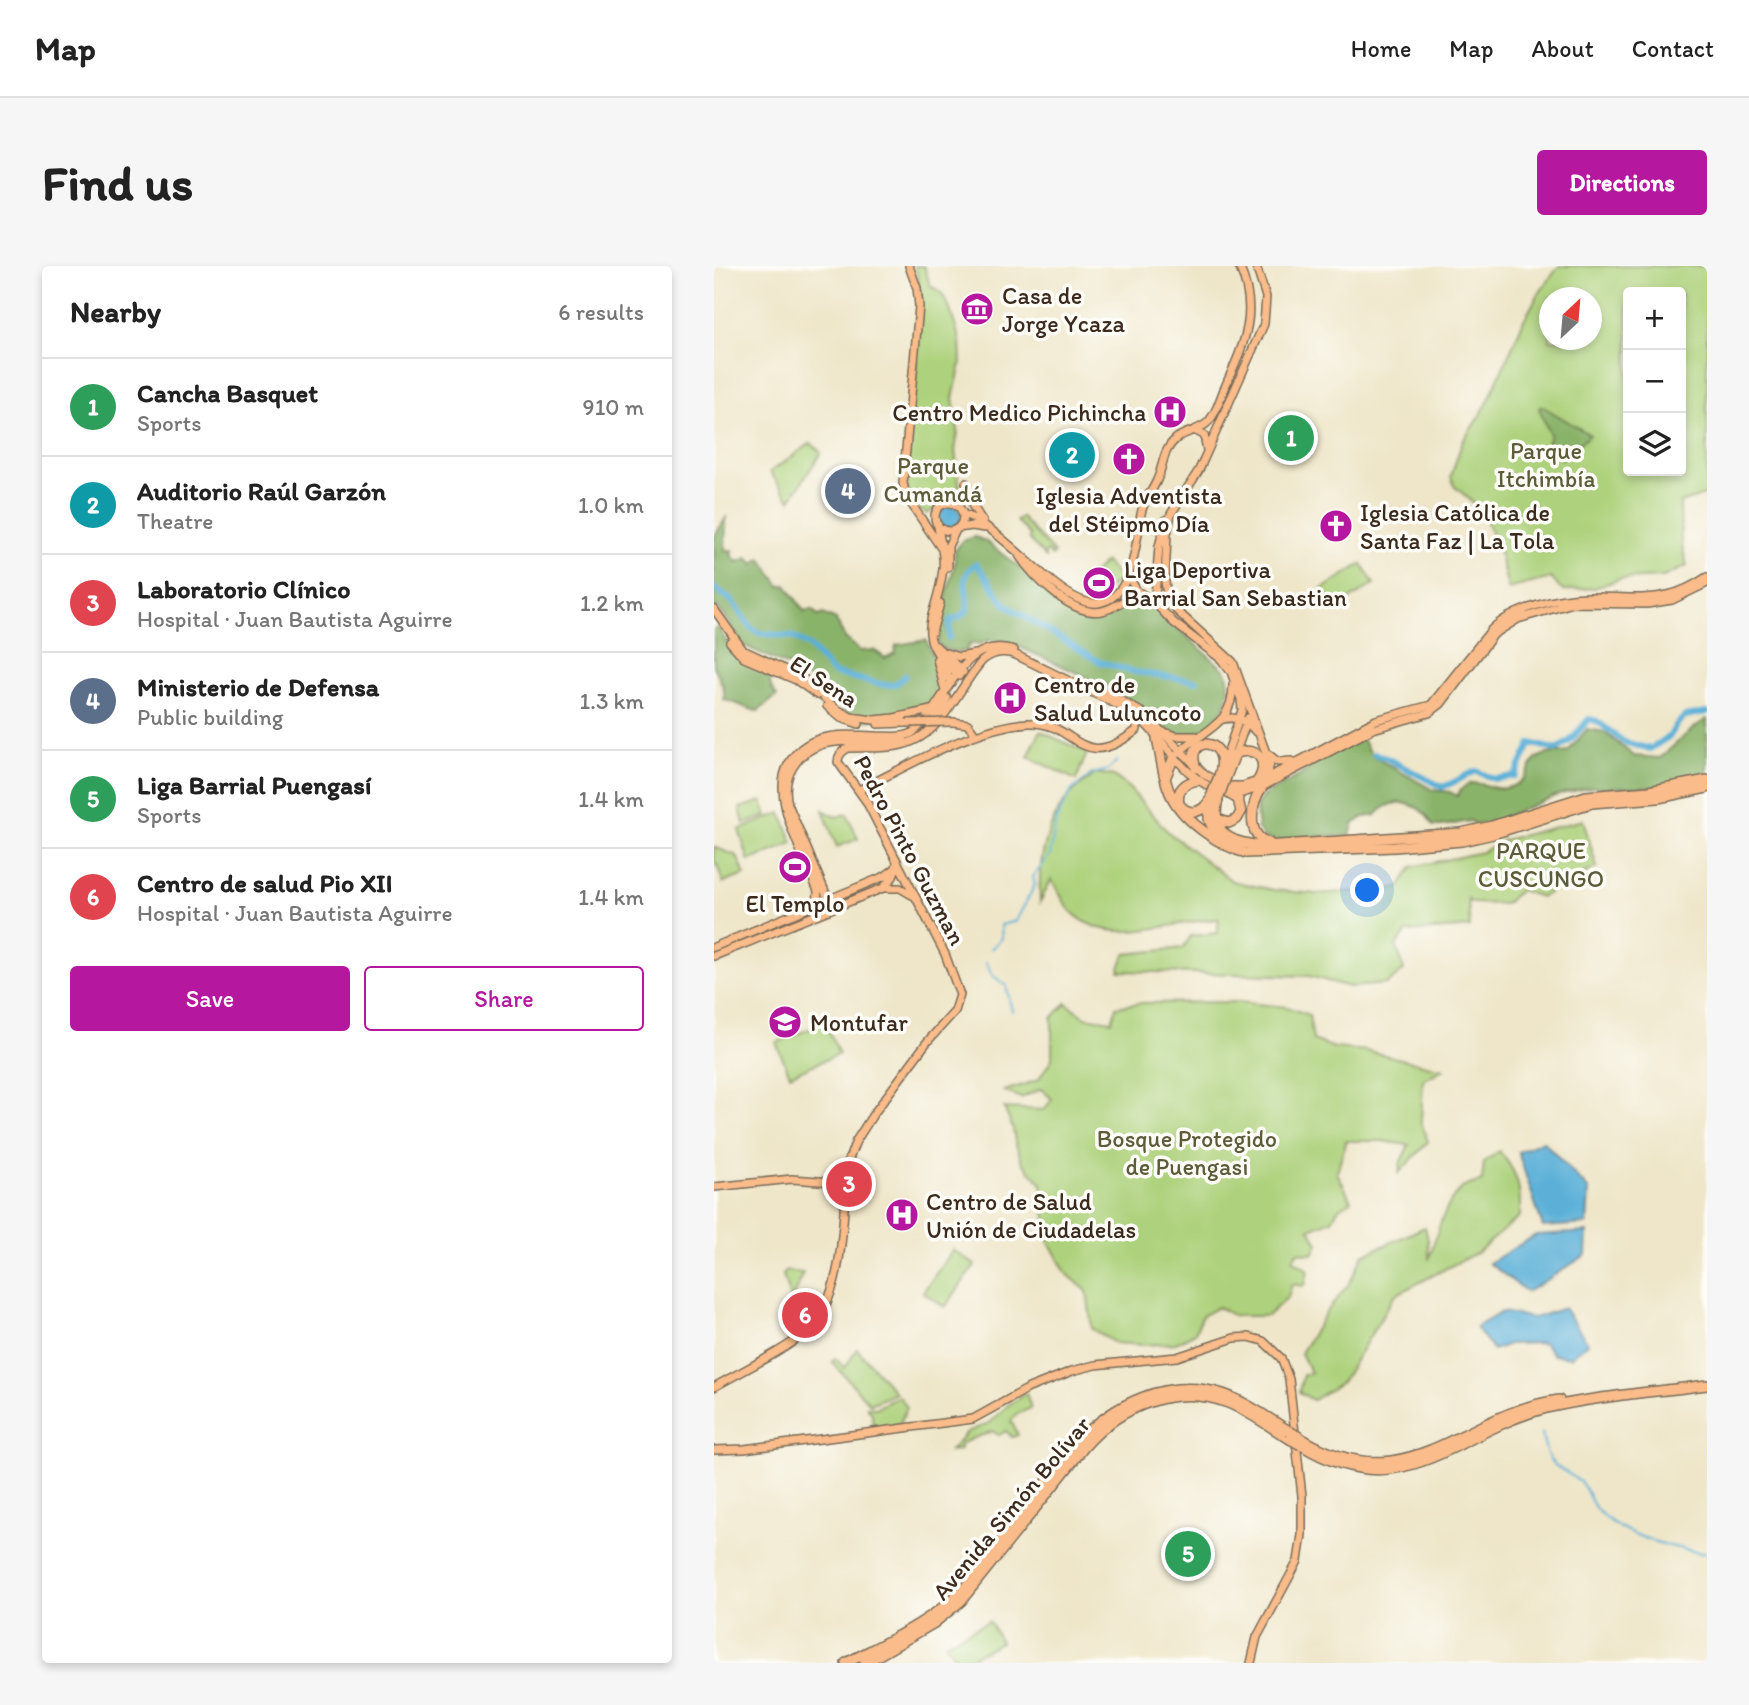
<!DOCTYPE html>
<meta charset="utf-8">
<style>
body{margin:0;font-family:Itim,sans-serif;background:#f6f6f6;color:#222}
.controls{position:absolute;right:21px;top:21px;display:grid;overflow:hidden;border-radius:7px;box-shadow:0 4px 10px #0003}
.controls button{width:63px;height:63px;display:grid;place-items:center;padding:0;border:0;border-bottom:2px solid #e0e0e0;background:#fff;color:#222;font:35px sans-serif}
.compass{position:absolute;left:825px;top:21px;width:63px;height:63px;border-radius:50%;background:#fff;box-shadow:0 4px 10px #0003;rotate:26deg}
.you{position:absolute;left:654px;top:625px;width:24px;height:24px;margin:-18px;border:5px solid #fff;border-radius:50%;background:#1a73e8;box-shadow:0 0 0 10px #1a73e833}
.badge{display:grid;place-items:center;width:46px;height:46px;border-radius:50%;background:#b5179e;color:#fff;font-size:23px;font-weight:700}
.pin{position:absolute;translate:-50% -50%;border:4px solid #fff;box-shadow:0 2px 7px #0006}
.list{margin:0;padding:0;list-style:none}
h2{display:flex;justify-content:space-between;align-items:center;height:91px;margin:0;padding:0 28px;font-size:30px}
h2 small{font-size:23px;font-weight:400;color:#767676}
.list li{display:grid;grid-template-columns:46px 1fr auto;gap:21px;align-items:center;box-sizing:border-box;height:98px;padding:0 28px;border-top:2px solid #e0e0e0}
.list b{display:block;font-size:26px;white-space:nowrap}
.list p{margin:0;font-size:23px;white-space:nowrap;color:#767676}
.list em{font-size:23px;font-style:normal;color:#767676}
.actions{display:flex;gap:14px;padding:21px 28px}
.actions a{flex:1;padding:16px 0;border:2px solid #b5179e;border-radius:7px;text-align:center;font-size:24px;color:#b5179e}
.actions .main{background:#b5179e;color:#fff}
.icon{flex:none;width:38px;height:38px;fill:none;stroke:currentColor;stroke-width:2;stroke-linecap:round;stroke-linejoin:round}
.map{position:relative;flex:none;width:993px;height:1397px;overflow:hidden;border-radius:7px}
header{display:flex;align-items:center;gap:42px;box-sizing:border-box;height:98px;padding:0 35px;background:#fff;border-bottom:2px solid #e0e0e0}
header strong{font-size:33px}
nav{display:flex;gap:38px;margin-inline-start:auto;font-size:24px}
.intro{display:flex;align-items:center;justify-content:space-between;box-sizing:border-box;height:168px;padding:0 42px}
h1{margin:0;font-size:49px}
.button{padding:18px 32px;border-radius:7px;background:#b5179e;color:#fff;font-size:24px;font-weight:700}
main{display:flex;gap:42px;padding:0 42px}
aside{flex:1;background:#fff;border-radius:7px;box-shadow:0 4px 10px #0003}
.map>svg:first-child{display:block}
.green{fill:#add17b;stroke:#747e4c;stroke-width:2;fill-rule:evenodd}
.forest{fill:#8ab36b;stroke:#626e44;stroke-width:2}
.water{fill:#5cb0d8;stroke:#4c6d7b;stroke-width:2}
.lines{fill:none;stroke-linecap:round;stroke-linejoin:round}
.stream{stroke:#5cb0d8;stroke-width:2}
.river{stroke:#5cb0d8;stroke-width:6}
.major-casing{stroke:#7a6c5a;stroke-width:10}
.highway-casing{stroke:#7a6c5a;stroke-width:12}
.major{stroke:#f9bc8a;stroke-width:7}
.highway{stroke:#f9bc8a;stroke-width:9}
.major-bridge-casing{stroke:#7a6c5a;stroke-width:10;stroke-linecap:butt}
.highway-bridge-casing{stroke:#7a6c5a;stroke-width:12;stroke-linecap:butt}
.major-bridge{stroke:#f9bc8a;stroke-width:7}
.highway-bridge{stroke:#f9bc8a;stroke-width:9}
.labels{text-anchor:middle;dominant-baseline:central;stroke-width:7;stroke-linejoin:round;paint-order:stroke}
.poi-label{font-size:24px;fill:#3b2a1e;stroke:#fdfcf7;text-anchor:start}
.park-label{font-size:24px;fill:#5d5c3a;stroke:#fdfcf7}
.street-label{font-size:24px;fill:#3b2a1e;stroke:#fdfcf7}
</style>
<header>
<strong>Map</strong>
<nav><a>Home</a><a>Map</a><a>About</a><a>Contact</a></nav>
</header>
<div class="intro"><h1>Find us</h1><a class="button">Directions</a></div>
<main>
<aside>
<h2>Nearby<small>6 results</small></h2>
<ul class="list">
<li><span class="badge" style="background:#2e9e5b">1</span><div><b>Cancha Basquet</b><p>Sports</p></div><em>910 m</em></li>
<li><span class="badge" style="background:#0f9aa8">2</span><div><b>Auditorio Raúl Garzón</b><p>Theatre</p></div><em>1.0 km</em></li>
<li><span class="badge" style="background:#e0444e">3</span><div><b>Laboratorio Clínico</b><p>Hospital · Juan Bautista Aguirre</p></div><em>1.2 km</em></li>
<li><span class="badge" style="background:#5c6f8a">4</span><div><b>Ministerio de Defensa</b><p>Public building</p></div><em>1.3 km</em></li>
<li><span class="badge" style="background:#2e9e5b">5</span><div><b>Liga Barrial Puengasí</b><p>Sports</p></div><em>1.4 km</em></li>
<li><span class="badge" style="background:#e0444e">6</span><div><b>Centro de salud Pio XII</b><p>Hospital · Juan Bautista Aguirre</p></div><em>1.4 km</em></li>
</ul>
<div class="actions"><a class="main">Save</a><a>Share</a></div>
</aside>
<div class="map">
<svg width="993" height="1397" viewBox="0 0 993 1397">
<rect width="100%" height="100%" fill="#fdfcf7"/>
<filter id="ink" filterUnits="userSpaceOnUse"><feTurbulence type="fractalNoise" baseFrequency=".0143" numOctaves="2"/><feDisplacementMap in="SourceGraphic" scale="14" xChannelSelector="R" yChannelSelector="G"/><feConvolveMatrix kernelMatrix="1 2 1 2 8 2 1 2 1" color-interpolation-filters="sRGB"/></filter>
<filter id="wash" filterUnits="userSpaceOnUse"><feTurbulence type="fractalNoise" baseFrequency=".00686" numOctaves="4" result="noise"/><feDisplacementMap in="SourceGraphic" scale="28" xChannelSelector="R" yChannelSelector="G"/><feGaussianBlur stdDeviation="1.57" result="paint"/><feColorMatrix in="noise" values="0 0 0 0 0 0 0 0 0 0 0 0 0 0 0 0 0 1.4 0 .05"/><feComposite in="paint" operator="in"/></filter>
<g filter="url(#wash)">
<rect width="100%" height="100%" fill="#efe6c9"/>
<path class="green" d="M 201,0 L 210,0 L 216,19 L 228,28 L 235,41 L 246,74 L 247,98 L 239,132 L 244,165 L 241,185 L 247,231 L 243,236 L 228,237 L 213,248 C 200,240 194,230 192,215 L 208,34 Z
M 845,0 L 993,0 L 993,228 L 966,237 L 967,275 L 973,300 L 949,311 L 906,313 L 880,322 L 849,325 L 837,312 L 794,323 L 785,285 L 771,252 L 762,239 L 740,220 L 737,210 L 748,177 L 773,138 L 810,54 L 824,29 ZM 914,26 L 967,26 L 967,205 L 914,205 ZM 836,32 L 878,32 L 878,74 L 836,74 Z
M 97,177 L 107,187 L 76,234 L 56,206 Z
M 307,251 L 340,287 L 338,290 L 333,285 L 330,288 L 333,293 L 315,273 L 316,269 L 303,255 Z
M 391,296 L 407,313 L 380,333 L 364,321 Z
M 648,298 L 660,318 L 621,343 L 608,323 Z
M 326,465 L 373,487 L 362,514 L 314,491 Z
M 382,507 L 400,510 L 415,522 L 454,566 L 518,615 L 559,624 L 602,628 L 685,622 L 698,601 L 768,586 L 790,574 L 869,554 L 883,601 L 827,631 L 806,624 L 791,638 L 758,637 L 754,633 L 756,661 L 693,666 L 682,679 L 690,704 L 673,718 L 636,721 L 595,710 L 405,705 L 411,688 L 469,682 L 477,670 L 503,667 L 505,653 C 458,654 396,684 358,646 C 349,638 345,623 337,614 L 326,636 C 324,599 330,562 353,532 C 360,523 373,515 382,507 Z
M 48,535 L 53,550 L 30,558 L 26,542 Z
M 109,544 L 122,551 L 133,548 L 144,573 L 123,581 Z
M 67,547 L 79,577 L 35,595 L 25,564 Z
M 0,581 L 23,590 L 31,609 L 9,617 L 3,598 L 0,598 Z
M 524,736 L 573,741 L 595,749 L 599,774 L 621,782 L 654,785 L 729,803 L 709,814 L 707,856 L 714,876 L 685,907 L 687,895 L 695,879 L 668,875 L 632,875 L 623,907 L 637,934 L 624,943 L 618,954 L 596,963 L 604,978 L 599,988 L 583,986 L 579,994 L 594,1004 L 591,1020 L 578,1018 L 574,1031 L 553,1050 L 520,1050 L 504,1041 L 488,1050 L 481,1067 L 462,1077 L 430,1079 L 401,1077 L 378,1063 L 373,1025 L 352,1007 L 335,976 L 328,918 L 309,897 L 301,876 L 299,863 L 290,842 L 330,844 L 338,833 L 327,823 L 307,832 L 290,825 L 324,814 L 338,793 L 338,752 L 352,737 L 371,751 L 398,755 L 402,741 L 426,737 Z
M 111,756 L 125,788 L 76,809 L 62,777 Z
M 785,885 C 804,906 807,923 806,950 L 764,986 L 681,1029 L 628,1116 L 599,1134 L 585,1126 L 589,1109 L 597,1108 L 587,1087 L 611,1048 L 636,1016 L 649,989 L 711,961 L 714,974 L 715,994 C 721,973 730,938 747,923 C 752,919 762,917 768,915 L 770,896 Z
M 239,984 L 261,999 L 231,1041 L 209,1026 Z
M 72,1005 L 89,1007 L 77,1036 L 69,1009 Z
M 143,1083 L 182,1127 L 156,1138 L 118,1096 L 121,1092 L 131,1102 Z
M 312,1127 L 317,1142 L 303,1148 L 297,1155 L 304,1169 L 298,1171 L 292,1165 L 285,1169 L 278,1165 C 267,1171 257,1171 246,1179 L 246,1184 L 236,1185 L 253,1166 L 276,1157 L 293,1140 Z
M 185,1130 L 193,1141 L 185,1159 L 159,1162 L 158,1148 L 153,1141 L 162,1142 Z
M 473,1273 L 490,1287 L 476,1305 L 459,1289 Z
M 275,1355 L 287,1376 L 245,1397 L 231,1377 Z"/>
<path class="forest" d="M 828,140 L 876,169 L 847,193 L 832,180 L 836,169 L 825,142 Z
M 12,252 L 11,284 L 18,284 L 17,288 L 23,296 L 34,292 L 40,298 L 47,292 L 66,320 L 72,319 L 90,345 L 98,343 L 104,350 L 109,348 L 122,354 L 131,372 L 146,385 L 160,384 L 171,392 L 181,387 L 182,379 L 212,374 C 221,397 236,417 220,440 L 154,455 L 134,448 L 87,406 L 29,379 L 12,351 L 0,338 L 0,271 Z
M 261,271 L 271,275 L 297,295 L 375,348 C 405,350 409,324 437,339 L 512,405 C 524,435 496,475 462,467 C 442,463 427,439 409,429 C 372,409 331,393 292,375 L 275,374 L 266,378 L 260,377 L 254,380 L 253,385 C 241,387 231,386 223,377 L 225,373 L 223,365 L 241,297 L 241,285 L 248,275 Z
M 4,361 C 18,390 29,397 58,407 C 54,416 56,423 63,430 L 44,445 C 32,443 23,436 10,434 L 10,423 L 0,400 L 0,363 Z
M 993,453 L 993,511 L 942,521 L 878,521 L 846,528 L 773,558 L 760,558 L 758,555 C 744,556 734,561 719,560 C 708,537 680,528 662,549 L 650,551 L 639,558 L 636,570 L 597,571 L 565,575 L 550,572 L 544,563 L 542,541 L 548,531 L 555,526 L 587,509 L 598,499 L 647,472 L 659,490 L 719,524 L 736,526 L 743,530 C 757,504 774,526 792,522 C 819,516 811,498 827,490 C 834,486 846,488 854,486 L 873,463 L 890,466 L 920,490 L 946,492 C 962,479 975,463 993,453 Z"/>
<path class="water" d="M223 251a12 12 0 1 1 24 0a12 12 0 1 1-24 0Z
M 829,875 L 875,924 L 873,958 L 829,961 L 804,886 Z
M 873,966 L 872,989 L 813,1026 L 775,997 L 822,969 Z
M 850,1042 L 874,1077 L 857,1091 L 840,1089 L 830,1077 L 795,1078 L 779,1084 L 762,1061 L 788,1046 L 820,1052 Z"/>
<g class="lines">
<path class="stream" d="M 277,683 L 288,672 L 287,659 L 302,655 L 321,619 L 319,611 L 336,589 L 342,554 L 358,524 L 378,508 L 394,504 L 403,495
M 272,696 L 278,709 L 292,719 L 298,745
M 828,1167 C 835,1206 840,1195 866,1216 C 873,1222 876,1236 883,1244 C 906,1270 960,1282 993,1288"/>
<path class="river" d="M 0,322 L 17,334 L 37,362 L 45,367 L 79,371 L 95,380 L 119,407 L 170,419 L 182,418 L 191,410
M 235,372 L 236,354 L 244,352 L 253,345 C 257,328 242,310 262,298 C 275,312 282,330 295,341 L 386,396 L 421,406 L 483,415
M 660,488 L 672,492 L 728,521 C 739,518 750,510 762,505 L 780,513 L 801,510 L 817,477 L 842,484 L 857,474 L 875,453 L 883,455 L 910,476 L 936,483 L 956,470 L 962,459 L 971,450 L 993,446"/>
</g>
</g>
<g filter="url(#ink)">
<g class="lines">
<defs>
<path id="major" d="M 195,0 L 203,22 L 205,40 L 189,217 L 192,230 L 227,282
M 542,0 L 552,31 L 550,58 L 485,204 L 457,248 L 453,268 L 451,316 L 453,329 L 463,345 L 519,396 L 556,498 L 552,513
M 480,164 L 490,169 L 493,184
M 252,217 L 258,239 L 269,256
M221 251a14 14 0 1 1 28 0a14 14 0 1 1-28 0Z
M 249,248 C 290,261 348,342 384,337 C 420,332 422,275 427,248 C 429,235 438,226 443,214 C 450,199 448,184 463,172 C 472,165 488,164 495,155 C 503,146 506,132 511,121 C 530,78 546,46 525,0
M 224,259 C 225,273 231,289 229,303 C 223,354 195,368 245,410
M 244,262 L 258,260 L 271,262
M 305,289 C 319,311 359,351 388,345 C 404,342 411,329 428,331
M 234,301 L 234,280 L 242,264
M 415,305 L 416,313 L 423,325 L 439,335 L 459,356 L 507,393 L 517,406 L 527,433 L 528,444 L 509,500
M 437,334 L 441,331 L 445,280 L 452,254
M 0,343 L 29,384 L 89,412 L 121,442 L 137,451 L 160,454 L 180,452 L 217,444
M 218,366 L 226,337
M 16,376 L 30,392 L 82,414 L 103,429
M 222,380 L 249,406
M 232,387 L 245,391 L 261,388
M 226,392 L 237,417
M 223,393 L 231,425
M 390,425 L 429,447 L 491,509 L 514,520 L 529,520 L 553,512 L 662,454 L 717,439 L 778,363 C 800,342 843,332 873,331 C 901,330 927,335 954,329 C 969,326 981,319 993,311
M 113,440 L 127,452 L 145,458
M 509,453 C 523,450 533,454 541,465
M 239,456 L 254,458 L 262,469
M 164,458 L 192,457
M 216,461 L 233,432
M 450,466 L 462,470 L 482,470
M 464,487 C 490,463 519,460 519,418
M 521,488 L 534,452
M 554,488 L 564,496 L 577,495
M 145,524 C 192,501 263,459 315,457 C 364,455 364,510 423,464 L 423,457 L 415,448
M 514,526 L 529,527 L 548,521 L 659,463 L 715,447 L 727,438 L 780,368 L 804,353 L 859,337 L 933,338 L 958,334 L 993,317
M 170,622 L 186,622 L 198,629
M 103,637 L 104,625 C 91,592 56,532 74,499 C 93,464 130,469 164,470 C 174,470 187,472 196,468 C 203,465 207,458 212,453 C 236,425 253,369 300,384
M 118,642 L 74,538 C 71,526 72,512 79,501 C 103,462 152,480 190,475
M 0,681 L 171,610 L 182,602
M 0,690 L 169,622 L 179,611 L 183,597
M 0,921 L 78,913 L 131,917
M 0,1121 C 29,1104 67,1087 92,1066 C 133,1030 128,949 133,898 L 142,875 L 158,850 L 213,776 L 241,745 L 246,729 L 231,688 L 152,535 L 124,496 C 124,489 128,485 134,482 C 150,481 167,483 183,480 C 228,472 241,426 268,395 C 278,386 289,384 302,389 L 418,446 C 449,469 465,509 503,524
M 0,1184 L 30,1183 L 259,1153 L 315,1122 L 358,1105 L 381,1099 L 463,1091 L 520,1072 L 535,1071 L 549,1075 L 567,1092 L 575,1113 L 588,1230 L 588,1269 L 584,1295 L 543,1371 L 537,1397"/>
<path id="highway" d="M 443,472 C 452,518 451,538 492,567 C 505,576 517,583 532,587 L 681,581 L 748,575 L 779,568 L 877,537 L 944,532 L 993,522
M 482,502 C 469,468 519,470 505,510
M 452,510 L 460,491
M 512,511 L 521,488 C 543,478 557,496 543,516
M 484,514 C 471,516 462,524 465,538 C 475,551 488,547 496,534
M 548,521 C 537,537 531,570 555,577
M 504,533 C 495,570 520,578 551,580 L 747,567 L 778,560 L 872,530 L 935,525 L 993,514
M 495,535 L 495,554 L 503,572
M 503,553 L 515,557 L 523,553 L 527,546 L 524,533 L 512,526
M 587,1172 C 695,1238 745,1148 845,1134
M 587,1179 C 690,1243 740,1165 833,1142 C 884,1130 941,1126 993,1119
M 132,1397 C 174,1375 220,1355 252,1320 L 363,1177 C 399,1137 455,1111 509,1128 C 532,1136 554,1152 575,1165
M 151,1397 L 220,1357 L 247,1335 L 371,1180 C 406,1140 462,1117 514,1137 C 536,1146 556,1161 576,1173"/>
</defs>
<use href="#major" class="major-casing"/>
<use href="#highway" class="highway-casing"/>
<use href="#major" class="major"/>
<use href="#highway" class="highway"/>
<defs>
<path id="major-bridge" d="M 192,457 L 239,456"/>
<path id="highway-bridge" d="M 497,531 L 505,510
M 504,533 L 512,511
M 575,1165 L 587,1172
M 576,1173 L 587,1179"/>
</defs>
<use href="#major-bridge" class="major-bridge-casing"/>
<use href="#highway-bridge" class="highway-bridge-casing"/>
<use href="#major-bridge" class="major-bridge"/>
<use href="#highway-bridge" class="highway-bridge"/>
</g>
</g>
<defs>
<symbol id="museum-disc" viewBox="-11 -11 22 22"><circle r="9.5" fill="#b5179e" stroke="#fdfcf7"/><path d="M0-6L6-3V-2H-6V-3ZM-5-1h2V3h-2ZM-1-1h2V3h-2ZM3-1h2V3H3ZM-6 4H6V6H-6Z" fill="#fff"/></symbol>
<symbol id="hospital-disc" viewBox="-11 -11 22 22"><circle r="9.5" fill="#b5179e" stroke="#fdfcf7"/><path d="M-5-5h3v3.5h4V-5h3V5h-3V1.5h-4V5h-3Z" fill="#fff"/></symbol>
<symbol id="church-disc" viewBox="-11 -11 22 22"><circle r="9.5" fill="#b5179e" stroke="#fdfcf7"/><path d="M-1.2-6h2.4v3.5h3.3v2.4h-3.3V6h-2.4V-.1h-3.3v-2.4h3.3Z" fill="#fff"/></symbol>
<symbol id="stadium-disc" viewBox="-11 -11 22 22"><circle r="9.5" fill="#b5179e" stroke="#fdfcf7"/><path d="M0-5a6.5 5 0 1 0 0 10a6.5 5 0 1 0 0-10ZM-3.5-1.8h7v3.6h-7Z" fill="#fff"/></symbol>
<symbol id="university-disc" viewBox="-11 -11 22 22"><circle r="9.5" fill="#b5179e" stroke="#fdfcf7"/><path d="M0-5L7-2L0 1L-7-2ZM-4 1L0 2.5L4 1V4Q0 6-4 4Z" fill="#fff"/></symbol>
</defs>
<g fill-rule="evenodd">
<use href="#museum-disc" x="244" y="24" width="38" height="38"/>
<use href="#hospital-disc" x="437" y="127" width="38" height="38"/>
<use href="#church-disc" x="396" y="174" width="38" height="38"/>
<use href="#church-disc" x="603" y="241" width="38" height="38"/>
<use href="#stadium-disc" x="366" y="298" width="38" height="38"/>
<use href="#hospital-disc" x="277" y="413" width="38" height="38"/>
<use href="#stadium-disc" x="62" y="582" width="38" height="38"/>
<use href="#university-disc" x="52" y="737" width="38" height="38"/>
<use href="#hospital-disc" x="169" y="930" width="38" height="38"/>
</g>
<g class="labels">
<g class="poi-label">
<text x="288" y="29">Casa de<tspan x="288" dy="28">Jorge Ycaza</tspan></text>
<text x="432" y="146" text-anchor="end">Centro Medico Pichincha</text>
<text x="415" y="229" text-anchor="middle">Iglesia Adventista<tspan x="415" dy="28">del Stéipmo Día</tspan></text>
<text x="646" y="246">Iglesia Católica de<tspan x="646" dy="28">Santa Faz | La Tola</tspan></text>
<text x="410" y="303">Liga Deportiva<tspan x="410" dy="28">Barrial San Sebastian</tspan></text>
<text x="320" y="418">Centro de<tspan x="320" dy="28">Salud Luluncoto</tspan></text>
<text x="81" y="637" text-anchor="middle">El Templo</text>
<text x="96" y="756">Montufar</text>
<text x="212" y="935">Centro de Salud<tspan x="212" dy="28">Unión de Ciudadelas</tspan></text>
</g>
<g class="park-label">
<text x="832" y="184">Parque<tspan x="832" dy="28">Itchimbía</tspan></text>
<text x="219" y="199">Parque<tspan x="219" dy="28">Cumandá</tspan></text>
<text x="827" y="584">PARQUE<tspan x="827" dy="28">CUSCUNGO</tspan></text>
<text x="473" y="872">Bosque Protegido<tspan x="473" dy="28">de Puengasi</tspan></text>
</g>
<g class="street-label">
<text transform="translate(110 415) rotate(33)">El Sena</text>
<text transform="translate(196 584) rotate(62)">Pedro Pinto Guzman</text>
<text transform="translate(297 1242) rotate(-50)">Avenida Simón Bolívar</text>
</g>
</g>
</svg>
<div class="controls">
<button>+</button>
<button>−</button>
<button><svg class="icon" aria-label="layers" viewBox="0 0 24 24"><path d="M12 4l9 5-9 5-9-5zM3 14l9 5 9-5"/></svg></button>
</div>
<svg class="compass" viewBox="-18 -18 36 36"><path d="M0-13l5 13h-10z" fill="#e53935"/><path d="M0 13l5-13h-10z" fill="#767676"/></svg>
<div class="you"></div>
<div class="pin badge" style="left:577px;top:172px;background:#2e9e5b">1</div>
<div class="pin badge" style="left:358px;top:189px;background:#0f9aa8">2</div>
<div class="pin badge" style="left:135px;top:918px;background:#e0444e">3</div>
<div class="pin badge" style="left:134px;top:225px;background:#5c6f8a">4</div>
<div class="pin badge" style="left:474px;top:1288px;background:#2e9e5b">5</div>
<div class="pin badge" style="left:91px;top:1049px;background:#e0444e">6</div>
</div>
</main>
